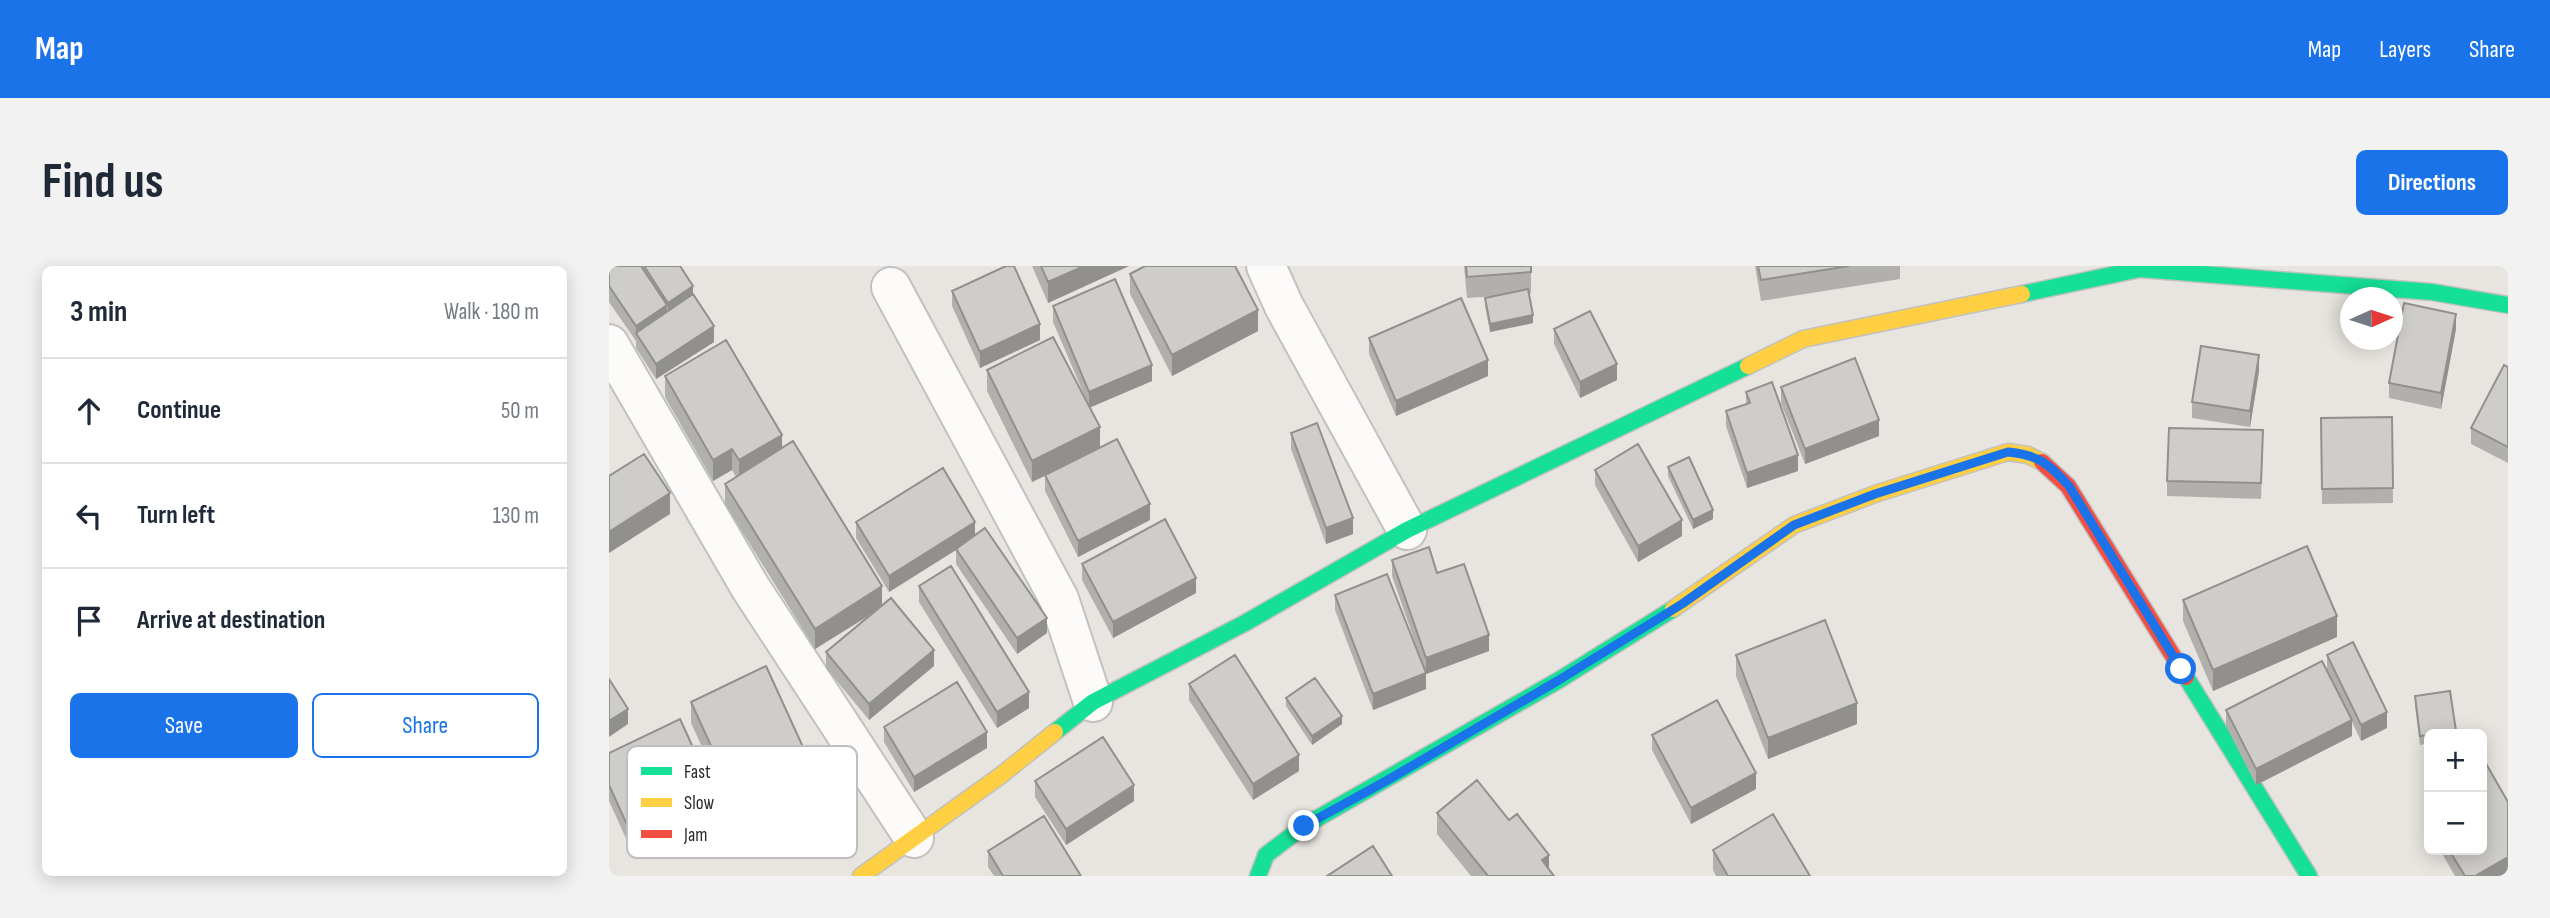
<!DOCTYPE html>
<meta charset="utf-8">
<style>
body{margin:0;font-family:"Sofia Sans Condensed",sans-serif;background:#f2f2f3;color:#1f2937}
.controls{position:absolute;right:21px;bottom:21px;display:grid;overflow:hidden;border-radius:10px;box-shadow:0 4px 18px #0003}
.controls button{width:63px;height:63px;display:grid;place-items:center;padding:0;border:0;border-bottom:2px solid #e0e1e3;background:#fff;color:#1f2937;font:35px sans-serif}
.compass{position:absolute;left:1731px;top:21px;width:63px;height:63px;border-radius:50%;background:#fff;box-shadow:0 4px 18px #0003;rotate:87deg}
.stop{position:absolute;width:21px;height:21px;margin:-16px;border:5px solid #1a73e8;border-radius:50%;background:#fff}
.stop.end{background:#1a73e8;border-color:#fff;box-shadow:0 2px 7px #0008}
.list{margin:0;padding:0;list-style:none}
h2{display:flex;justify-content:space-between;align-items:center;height:91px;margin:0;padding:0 28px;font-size:30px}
h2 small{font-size:23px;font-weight:400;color:#747a83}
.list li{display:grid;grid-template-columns:46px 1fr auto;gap:21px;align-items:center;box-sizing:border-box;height:105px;padding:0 28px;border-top:2px solid #e0e1e3}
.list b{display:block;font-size:26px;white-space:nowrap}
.list em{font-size:23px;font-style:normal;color:#747a83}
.actions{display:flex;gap:14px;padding:21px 28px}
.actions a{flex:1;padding:16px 0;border:2px solid #1a73e8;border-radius:10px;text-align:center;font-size:24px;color:#1a73e8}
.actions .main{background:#1a73e8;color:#fff}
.icon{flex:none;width:38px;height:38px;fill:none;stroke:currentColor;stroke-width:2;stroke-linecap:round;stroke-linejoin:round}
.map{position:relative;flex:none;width:1899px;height:610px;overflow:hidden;border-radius:10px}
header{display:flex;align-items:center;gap:42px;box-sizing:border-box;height:98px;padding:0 35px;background:#1a73e8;color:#fff}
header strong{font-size:33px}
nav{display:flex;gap:38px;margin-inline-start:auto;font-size:24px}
.intro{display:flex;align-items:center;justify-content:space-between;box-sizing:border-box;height:168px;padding:0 42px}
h1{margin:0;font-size:49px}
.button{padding:18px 32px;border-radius:10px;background:#1a73e8;color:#fff;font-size:24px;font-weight:700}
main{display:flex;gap:42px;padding:0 42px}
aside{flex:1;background:#fff;border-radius:10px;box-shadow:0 4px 18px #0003}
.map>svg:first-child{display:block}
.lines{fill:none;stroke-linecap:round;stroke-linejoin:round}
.street-casing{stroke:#c1c1c1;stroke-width:42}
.fast-casing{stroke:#c1c1c1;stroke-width:19}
.slow-casing{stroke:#c1c1c1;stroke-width:19}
.jam-casing{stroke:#c1c1c1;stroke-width:19}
.street{stroke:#fcfbfa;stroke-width:38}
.fast{stroke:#16e098;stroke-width:16}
.slow{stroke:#ffcf43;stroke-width:16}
.jam{stroke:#f24e42;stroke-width:16}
.wall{fill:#b2b0ad}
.shaded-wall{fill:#91908d}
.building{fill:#cfcdc9;stroke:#91908d;stroke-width:2}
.route{stroke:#1a73e8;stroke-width:9}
.key{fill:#fff;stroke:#bfbfbf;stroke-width:2}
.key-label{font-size:19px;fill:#2a2a2a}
</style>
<header>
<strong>Map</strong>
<nav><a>Map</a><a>Layers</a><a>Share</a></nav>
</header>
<div class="intro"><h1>Find us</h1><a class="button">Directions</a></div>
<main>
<aside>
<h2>3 min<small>Walk · 180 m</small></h2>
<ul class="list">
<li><svg class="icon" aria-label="ahead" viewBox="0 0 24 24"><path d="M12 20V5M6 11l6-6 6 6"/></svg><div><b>Continue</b></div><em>50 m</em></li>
<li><svg class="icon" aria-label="left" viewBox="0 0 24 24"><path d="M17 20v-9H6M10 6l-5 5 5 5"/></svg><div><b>Turn left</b></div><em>130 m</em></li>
<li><svg class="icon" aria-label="arrive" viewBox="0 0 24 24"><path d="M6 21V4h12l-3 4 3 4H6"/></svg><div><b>Arrive at destination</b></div></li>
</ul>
<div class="actions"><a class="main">Save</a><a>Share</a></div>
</aside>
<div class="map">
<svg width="1899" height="610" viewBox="0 0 1899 610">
<rect width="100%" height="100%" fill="#e8e5e0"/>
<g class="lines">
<defs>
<path id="street" d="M 657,0 L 675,40 L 798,264
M 282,21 L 450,333 L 484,436
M 0,78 L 141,321 L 305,572"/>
<path id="fast" d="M 1413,28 L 1531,3 L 1823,26 L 1899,39
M 1577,411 L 1700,610
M 446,466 L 484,436 L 636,357 L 798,264 L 1139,100
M 649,610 L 657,589 L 695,560 L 950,414 L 1064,343"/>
<path id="slow" d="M 1139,100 L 1194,73 L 1413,28
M 1064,343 L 1185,259 L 1266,228 L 1399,186 L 1419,189 L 1433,196
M 252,610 L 391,510 L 446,466"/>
<path id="jam" d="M 1433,196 L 1459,220 L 1577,411"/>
</defs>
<use href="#street" class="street-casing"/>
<use href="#fast" class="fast-casing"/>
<use href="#slow" class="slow-casing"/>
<use href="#jam" class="jam-casing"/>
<use href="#street" class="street"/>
<use href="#fast" class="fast"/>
<use href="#slow" class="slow"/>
<use href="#jam" class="jam"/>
</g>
<path class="wall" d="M 0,0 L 71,0 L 105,76 L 47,113 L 27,82 L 27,75 L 0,36 Z
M 423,0 L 520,0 L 439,37 Z
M 855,0 L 922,0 L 922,27 L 920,27 L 924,57 L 881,66 L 876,40 L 876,32 L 887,30 L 858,32 Z
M 1146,0 L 1291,0 L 1291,13 L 1152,35 Z
M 521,8 L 649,65 L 563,110 L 521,28 Z
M 343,25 L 431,74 L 371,102 L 343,40 Z
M 444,40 L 543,115 L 481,141 L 491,182 L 541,254 L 469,291 L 436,225 L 436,210 L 423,216 L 378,125 L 378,104 L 480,140 L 444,56 Z
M 945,63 L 1008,114 L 971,132 L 945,78 Z
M 1847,63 L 1832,143 L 1780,132 L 1780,117 Z
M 760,72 L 879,110 L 787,150 L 760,88 Z
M 1899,101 L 1899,197 L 1862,178 L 1862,162 Z
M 1650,105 L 1641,161 L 1583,152 L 1583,136 Z
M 56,110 L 173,182 L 273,339 L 325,400 L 260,454 L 217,402 L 217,386 L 263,348 L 206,383 L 116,238 L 116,218 L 127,211 L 123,204 L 104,215 L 56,131 Z
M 1172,121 L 1270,170 L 1196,198 L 1172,137 Z
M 1137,126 L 1189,205 L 1138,222 L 1117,160 L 1117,145 L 1137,138 Z
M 1783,151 L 1784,237 L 1713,238 L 1712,152 Z
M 682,167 L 744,268 L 717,278 L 682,183 Z
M 1654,180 L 1652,233 L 1558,230 L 1558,215 Z
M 1059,201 L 1104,253 L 1084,263 L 1059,210 Z
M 986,204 L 1073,270 L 1029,296 L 986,219 Z
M 247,256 L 366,270 L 438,367 L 408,388 L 347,298 L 347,284 L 280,326 L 247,272 Z
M 783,294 L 828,307 L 880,385 L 817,408 L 783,310 Z
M 473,298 L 587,327 L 504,372 L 473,314 Z
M 310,320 L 420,442 L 388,462 L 310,336 Z
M 726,329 L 817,423 L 764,444 L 726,344 Z
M 1574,334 L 1728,371 L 1604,425 L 1574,355 Z
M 1127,389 L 1248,458 L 1159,493 L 1127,410 Z
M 1718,389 L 1778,462 L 1752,475 L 1743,456 L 1743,470 L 1647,519 L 1617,460 L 1617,444 L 1718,405 Z
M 580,418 L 690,505 L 644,534 L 580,434 Z
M 1806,430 L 1847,465 L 1847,468 L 1820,468 L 1820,477 L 1811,479 L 1806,439 Z
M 677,432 L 733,458 L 703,479 L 677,440 Z
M 82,436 L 194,501 L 119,537 L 82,457 Z
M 275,461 L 378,482 L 305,526 L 275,476 Z
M 1043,469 L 1147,523 L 1082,558 L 1043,484 Z
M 0,487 L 102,537 L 19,577 L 0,535 Z
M 426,515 L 525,535 L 457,579 L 426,531 Z
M 1820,546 L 1820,565 L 1819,563 L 1819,547 Z
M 828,547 L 900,554 L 945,610 L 862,610 L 828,568 Z
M 1104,584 L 1201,610 L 1107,610 L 1104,604 Z
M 1831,584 L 1873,584 L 1893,610 L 1846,610 Z
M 379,585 L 472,610 L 385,610 L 379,601 Z"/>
<path class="shaded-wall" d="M 475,0 L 520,0 L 439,37 L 439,16 Z
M 84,20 L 84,36 L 59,52 L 59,37 Z
M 58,39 L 58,55 L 27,67 L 27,76 L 27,60 Z
M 649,44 L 649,65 L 563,110 L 563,89 Z
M 1847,48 L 1847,63 L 1832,143 L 1832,127 Z
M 924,49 L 924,57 L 881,66 L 881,58 Z
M 431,58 L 431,74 L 371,102 L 371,86 Z
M 105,60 L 105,76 L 47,113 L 47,98 Z
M 1650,89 L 1650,105 L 1641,161 L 1641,145 Z
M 879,94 L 879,110 L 787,150 L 787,135 Z
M 1008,98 L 1008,114 L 971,132 L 971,116 Z
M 543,99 L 543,115 L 480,142 L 480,126 Z
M 1270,154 L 1270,170 L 1196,198 L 1196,183 Z
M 491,161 L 491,182 L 423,216 L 423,195 Z
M 173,169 L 173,190 L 130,215 L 130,194 Z
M 123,183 L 123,204 L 104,215 L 104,194 Z
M 1189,189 L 1189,205 L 1138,222 L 1138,207 Z
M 61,227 L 61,248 L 0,287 L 0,266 Z
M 541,238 L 541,254 L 469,291 L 469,275 Z
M 1104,244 L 1104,253 L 1084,263 L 1084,254 Z
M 744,252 L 744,268 L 717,278 L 717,262 Z
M 1073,254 L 1073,270 L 1029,296 L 1029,280 Z
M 366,256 L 366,272 L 280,326 L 280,310 Z
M 587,312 L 587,327 L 504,372 L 504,356 Z
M 273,320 L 273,341 L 206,383 L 206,363 Z
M 1728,350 L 1728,371 L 1604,425 L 1604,404 Z
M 438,352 L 438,367 L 408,388 L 408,372 Z
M 880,369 L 880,385 L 817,408 L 817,392 Z
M 325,384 L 325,400 L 260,454 L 260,438 Z
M 817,407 L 817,423 L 764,444 L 764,428 Z
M 420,426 L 420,442 L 388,462 L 388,446 Z
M 1248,437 L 1248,458 L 1159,493 L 1159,472 Z
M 19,443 L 19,458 L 0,471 L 0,455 Z
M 1778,446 L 1778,462 L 1752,475 L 1752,459 Z
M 733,450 L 733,458 L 703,479 L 703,470 Z
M 1743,454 L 1743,470 L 1647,519 L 1647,503 Z
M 378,466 L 378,482 L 305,526 L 305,511 Z
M 194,481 L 194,501 L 119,537 L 119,517 Z
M 690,489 L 690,505 L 644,534 L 644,518 Z
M 1147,507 L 1147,523 L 1082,558 L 1082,542 Z
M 525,519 L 525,535 L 457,579 L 457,563 Z
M 102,521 L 102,537 L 19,577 L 19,561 Z
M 940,589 L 940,609 L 933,594 Z
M 1899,591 L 1899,606 L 1893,610 L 1866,610 Z"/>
<path class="building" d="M 0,0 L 32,0 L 58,39 L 27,60 L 0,20 Z
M 35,0 L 71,0 L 84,20 L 59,37 Z
M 397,0 L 405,0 L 431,58 L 371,86 L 343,25 Z
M 432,0 L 475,0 L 439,16 Z
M 536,0 L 626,0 L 649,44 L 563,89 L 521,8 Z
M 857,0 L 922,0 L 922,6 L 858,11 Z
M 1149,0 L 1240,0 L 1152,14 Z
M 506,13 L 543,99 L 480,126 L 444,40 Z
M 919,23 L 924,49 L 881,58 L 876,32 Z
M 84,28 L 105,60 L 47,98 L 27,67 Z
M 852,32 L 879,94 L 787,135 L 760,72 Z
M 1795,37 L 1847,48 L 1832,127 L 1780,117 Z
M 981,45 L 1008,98 L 971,116 L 945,63 Z
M 444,71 L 491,161 L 423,195 L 378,104 Z
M 117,74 L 173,169 L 130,194 L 123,183 L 104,194 L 56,110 Z
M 1592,80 L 1650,89 L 1641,145 L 1583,136 Z
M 1246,92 L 1270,154 L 1196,183 L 1172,121 Z
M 1895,99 L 1899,101 L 1899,181 L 1862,162 Z
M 1163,116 L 1189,189 L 1138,207 L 1117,145 L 1141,137 L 1137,126 Z
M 1783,151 L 1784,222 L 1713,223 L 1712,152 Z
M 708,157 L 744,252 L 717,262 L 682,167 Z
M 1560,162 L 1654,164 L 1652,217 L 1558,215 Z
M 508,173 L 541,238 L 469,275 L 436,209 Z
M 184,175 L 273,320 L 206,363 L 116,218 Z
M 1029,178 L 1073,254 L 1029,280 L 986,204 Z
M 35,188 L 61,227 L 0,266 L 0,210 Z
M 1080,191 L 1104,244 L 1084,254 L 1059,201 Z
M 334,202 L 366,256 L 280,310 L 247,256 Z
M 556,253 L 587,312 L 504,356 L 473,298 Z
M 376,262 L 438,352 L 408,372 L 347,283 Z
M 1698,280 L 1728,350 L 1604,404 L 1574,334 Z
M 820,281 L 828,307 L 855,298 L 880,369 L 817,392 L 783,294 Z
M 342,300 L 420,426 L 388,446 L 310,320 Z
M 778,308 L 817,407 L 764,428 L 726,329 Z
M 282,332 L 325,384 L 260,438 L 217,386 Z
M 1216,354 L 1248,437 L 1159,472 L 1127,389 Z
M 1744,376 L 1778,446 L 1752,459 L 1718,389 Z
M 626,389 L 690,489 L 644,518 L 580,418 Z
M 1713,395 L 1743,454 L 1647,503 L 1617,444 Z
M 157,400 L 194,481 L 119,517 L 82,436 Z
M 706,412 L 733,450 L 703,470 L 677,432 Z
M 0,413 L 19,443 L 0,455 Z
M 348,416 L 378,466 L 305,511 L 275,461 Z
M 1841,425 L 1847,465 L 1811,470 L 1806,430 Z
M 1108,434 L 1147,507 L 1082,542 L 1043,469 Z
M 71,453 L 102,521 L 19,561 L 0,519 L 0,487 Z
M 494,471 L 525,519 L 457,563 L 426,515 Z
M 1876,496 L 1899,536 L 1899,591 L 1866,610 L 1856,610 L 1840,584 L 1873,584 L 1873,498 Z
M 868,514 L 900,554 L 908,548 L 940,589 L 933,594 L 945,610 L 879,610 L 828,547 Z
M 1164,548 L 1201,610 L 1119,610 L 1104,584 Z
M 435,550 L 472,610 L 394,610 L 379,585 Z
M 764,580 L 783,610 L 718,610 Z"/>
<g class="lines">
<path class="route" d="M 695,560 L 777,515 L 950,414 L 1073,338 L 1185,259 L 1266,228 L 1399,186 C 1430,189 1440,198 1460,220 L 1572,403"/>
</g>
<rect x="18" y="480" width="230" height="112" rx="10" class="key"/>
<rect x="32" y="501" width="31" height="8" fill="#16e098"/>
<rect x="32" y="532" width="31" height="9" fill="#ffcf43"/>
<rect x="32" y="564" width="31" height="8" fill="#f24e42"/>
<g class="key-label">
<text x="75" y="512">Fast</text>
<text x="75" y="543">Slow</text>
<text x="75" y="575">Jam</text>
</g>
</svg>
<div class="controls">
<button>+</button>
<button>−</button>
</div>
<svg class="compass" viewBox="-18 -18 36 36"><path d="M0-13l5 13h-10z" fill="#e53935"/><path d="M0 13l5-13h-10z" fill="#747a83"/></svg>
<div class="stop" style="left:1572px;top:403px"></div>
<div class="stop end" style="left:695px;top:560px"></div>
</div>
</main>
